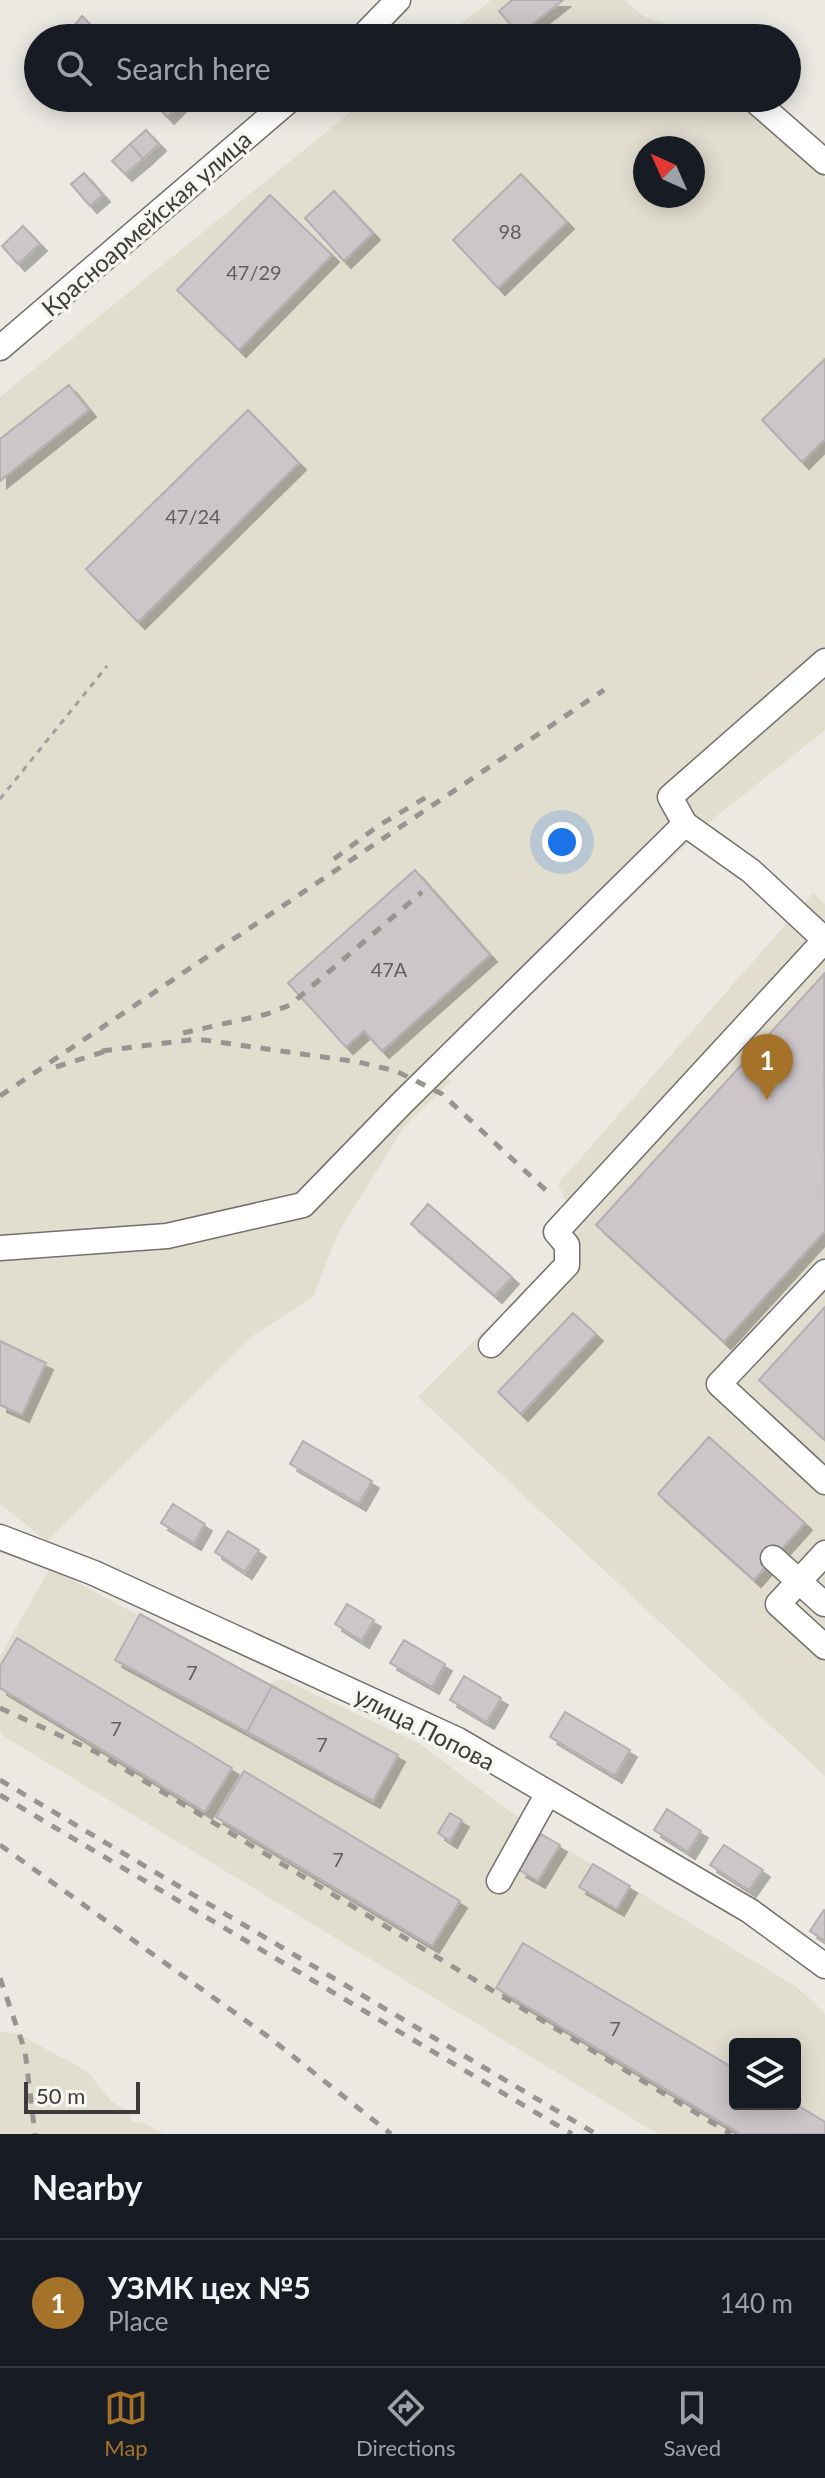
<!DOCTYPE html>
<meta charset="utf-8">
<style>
body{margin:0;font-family:Lato,sans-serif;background:#20242c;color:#f1f3f6}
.controls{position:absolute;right:24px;bottom:24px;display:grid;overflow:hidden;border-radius:8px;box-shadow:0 4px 20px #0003}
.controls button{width:72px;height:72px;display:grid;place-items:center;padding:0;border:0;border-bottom:2px solid #363941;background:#171b24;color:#f1f3f6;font:40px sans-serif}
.compass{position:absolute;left:633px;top:136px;width:72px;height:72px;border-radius:50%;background:#171b24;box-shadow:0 4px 20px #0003;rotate:315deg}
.scale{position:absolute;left:24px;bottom:20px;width:116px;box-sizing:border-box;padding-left:8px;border:4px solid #3d3c3a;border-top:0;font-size:22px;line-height:28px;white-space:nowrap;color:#3d3c3a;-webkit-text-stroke:6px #f8f6f0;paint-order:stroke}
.you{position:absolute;left:562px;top:842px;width:28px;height:28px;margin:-20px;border:6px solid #fff;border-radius:50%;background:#1a73e8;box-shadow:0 0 0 12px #1a73e833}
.badge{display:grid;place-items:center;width:52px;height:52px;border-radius:50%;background:#a47229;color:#fff;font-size:26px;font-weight:700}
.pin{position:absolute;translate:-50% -66px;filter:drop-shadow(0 2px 4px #0008)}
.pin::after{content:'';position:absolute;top:42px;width:28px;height:24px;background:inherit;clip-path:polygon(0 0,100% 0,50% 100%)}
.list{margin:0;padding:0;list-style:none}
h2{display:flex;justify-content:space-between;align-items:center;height:104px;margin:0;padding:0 32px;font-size:34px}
h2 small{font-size:26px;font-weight:400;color:#9ea1a6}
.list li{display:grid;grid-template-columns:52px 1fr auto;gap:24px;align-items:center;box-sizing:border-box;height:128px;padding:0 32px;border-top:2px solid #363941}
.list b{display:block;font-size:30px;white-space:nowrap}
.list p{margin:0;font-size:26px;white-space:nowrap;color:#9ea1a6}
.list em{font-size:26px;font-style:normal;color:#9ea1a6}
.icon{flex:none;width:44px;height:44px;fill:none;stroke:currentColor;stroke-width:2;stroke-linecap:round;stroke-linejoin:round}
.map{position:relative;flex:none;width:825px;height:2134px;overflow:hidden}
.search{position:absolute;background:#171b24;box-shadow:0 4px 20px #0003;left:24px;right:24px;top:24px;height:88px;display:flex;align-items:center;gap:20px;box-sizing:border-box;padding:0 28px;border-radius:44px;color:#9ea1a6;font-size:30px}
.sheet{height:232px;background:#171b24}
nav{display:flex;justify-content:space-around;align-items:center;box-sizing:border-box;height:112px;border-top:2px solid #363941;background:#171b24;font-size:22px;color:#9ea1a6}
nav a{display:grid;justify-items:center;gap:4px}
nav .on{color:#a47229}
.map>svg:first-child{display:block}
.built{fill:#e1ddcf;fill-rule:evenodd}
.building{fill:#cdc6c9;stroke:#b5aeb1;stroke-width:2;filter:url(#shadow)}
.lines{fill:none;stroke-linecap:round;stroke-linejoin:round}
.minor-casing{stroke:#73716b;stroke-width:27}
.path{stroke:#a1a09b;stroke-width:3;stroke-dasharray:6 6;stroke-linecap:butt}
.minor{stroke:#fff;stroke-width:24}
.rail{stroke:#969590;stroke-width:5;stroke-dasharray:10 10;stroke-linecap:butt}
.labels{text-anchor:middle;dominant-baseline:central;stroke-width:7;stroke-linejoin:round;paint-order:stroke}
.number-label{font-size:20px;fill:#615e5e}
.street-label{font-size:24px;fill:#3d3c3a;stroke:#f8f6f0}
</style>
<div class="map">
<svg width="825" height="2134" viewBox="0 0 825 2134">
<defs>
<filter id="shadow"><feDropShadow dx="7" dy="7" stdDeviation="0" flood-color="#0004"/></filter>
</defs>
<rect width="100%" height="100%" fill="#ebe9e2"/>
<path class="built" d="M 491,0 L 624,0 L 646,18 L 671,25 L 680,38 L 443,38 Z
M 368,98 L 732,98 L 825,178 L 825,730 L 712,820 L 446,1076 L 451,1081 L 404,1127 L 338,1233 L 313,1297 L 254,1335 L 47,1541 L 0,1504 L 0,397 ZM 645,148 L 693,148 L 693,196 L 645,196 Z
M 813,893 L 825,904 L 825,1776 L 418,1397 L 553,1261 L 556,1244 L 542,1231 L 568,1205 L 558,1184 Z
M 50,1568 L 268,1684 L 282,1679 L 419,1743 L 536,1831 L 797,1987 L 825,2014 L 825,2134 L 658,2134 L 5,1737 L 0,1731 L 0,1656 ZM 735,2044 L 795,2044 L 795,2104 L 735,2104 Z
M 0,2031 L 20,2035 L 87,2071 L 111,2101 L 130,2113 L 131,2121 L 144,2123 L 164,2134 L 0,2134 Z"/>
<path class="building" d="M 512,0 L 563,0 L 519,35 L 499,11 Z
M 82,16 L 96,30 L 88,38 L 64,38 Z
M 150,98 L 186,98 L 167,117 Z
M 146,130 L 159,144 L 143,159 L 130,144 Z
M 130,144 L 143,159 L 125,174 L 112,161 Z
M 84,173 L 103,195 L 90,206 L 71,184 Z
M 521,174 L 567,222 L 498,288 L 453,240 Z
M 334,191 L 373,233 L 344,261 L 305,218 Z
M 270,195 L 332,255 L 239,350 L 177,290 Z
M 23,226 L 40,244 L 18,264 L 2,246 Z
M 825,359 L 825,439 L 802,462 L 762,420 Z
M 69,385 L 89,410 L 0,481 L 0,439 Z
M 248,410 L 299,463 L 138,622 L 86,569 Z
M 415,870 L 490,955 L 382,1051 L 364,1031 L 346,1047 L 288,983 Z
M 824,974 L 825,1231 L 724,1342 L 596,1225 Z
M 428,1204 L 512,1277 L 495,1296 L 411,1224 Z
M 825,1307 L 825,1440 L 759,1380 Z
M 573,1313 L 596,1334 L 521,1414 L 498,1392 Z
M 0,1341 L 46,1363 L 22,1415 L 0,1405 Z
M 709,1437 L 805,1523 L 754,1580 L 658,1494 Z
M 303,1441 L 372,1481 L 359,1504 L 290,1464 Z
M 173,1504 L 205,1524 L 194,1543 L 161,1523 Z
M 228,1531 L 259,1550 L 245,1572 L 215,1552 Z
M 347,1604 L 374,1620 L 362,1641 L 335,1624 Z
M 140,1614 L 272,1686 L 247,1732 L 115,1660 Z
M 17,1638 L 232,1768 L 205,1812 L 0,1688 L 0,1666 Z
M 404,1640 L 445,1664 L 432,1687 L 390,1663 Z
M 464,1676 L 501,1698 L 487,1722 L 450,1700 Z
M 272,1686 L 398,1755 L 373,1801 L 247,1732 Z
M 565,1712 L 630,1750 L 615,1776 L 550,1737 Z
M 244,1771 L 460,1901 L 432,1946 L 216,1817 Z
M 667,1809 L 701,1831 L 688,1852 L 654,1830 Z
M 450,1813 L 462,1820 L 450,1841 L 438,1833 Z
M 541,1834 L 560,1845 L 538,1881 L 519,1870 Z
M 724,1845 L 763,1870 L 749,1890 L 710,1865 Z
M 593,1864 L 630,1886 L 617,1909 L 579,1887 Z
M 824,1910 L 825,1911 L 825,1941 L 810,1931 Z
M 523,1943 L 735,2069 L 735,2104 L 795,2104 L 825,2122 L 825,2134 L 741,2134 L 496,1988 Z"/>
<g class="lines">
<defs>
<path id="minor" d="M 361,38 L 398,0
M 752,98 L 825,162
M 0,348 L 292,98
M 685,824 L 751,871 L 825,940
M 0,1248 L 167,1236 L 303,1205 L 402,1103 L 685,824 L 670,797 L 825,661
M 825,1272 L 719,1384 L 825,1482
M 491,1345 L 567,1265 L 567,1245 L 556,1232 L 825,940
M 0,1537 L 94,1573 L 458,1740 L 750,1911 L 825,1966
M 825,1553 L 778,1604 L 825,1647
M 773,1558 L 824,1604
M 499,1881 L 548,1793"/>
</defs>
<use href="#minor" class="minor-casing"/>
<path class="path" d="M 0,799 L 107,666"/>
<use href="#minor" class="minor"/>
<path class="rail" d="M 334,859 L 378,826 L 430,795
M 183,1033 L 267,1014 L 290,1005 L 422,892
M 102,1051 L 197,1039 L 358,1062 L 396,1071 L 442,1094 L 549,1193
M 56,1067 L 113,1049
M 0,1096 L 604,690
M 0,1708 L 96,1752 L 731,2134
M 0,1780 L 596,2134
M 0,1795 L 572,2134
M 0,1845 L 270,2038 L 391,2134
M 0,1978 L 25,2051 L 35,2134"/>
</g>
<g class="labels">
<g class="number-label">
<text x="510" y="231">98</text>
<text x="254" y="272">47/29</text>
<text x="193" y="516">47/24</text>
<text x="389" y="969">47А</text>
<text x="192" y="1672">7</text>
<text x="116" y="1728">7</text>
<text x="322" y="1744">7</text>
<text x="338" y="1859">7</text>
<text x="615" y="2028">7</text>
</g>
<g class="street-label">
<text transform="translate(146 223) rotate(-41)">Красноармейская улица</text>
<text transform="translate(425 1728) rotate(27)">улица Попова</text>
</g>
</g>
</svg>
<div class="controls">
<button><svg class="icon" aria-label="layers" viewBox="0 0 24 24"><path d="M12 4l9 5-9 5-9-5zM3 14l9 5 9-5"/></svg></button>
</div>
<svg class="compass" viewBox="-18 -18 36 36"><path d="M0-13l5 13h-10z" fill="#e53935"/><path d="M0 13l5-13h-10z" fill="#9ea1a6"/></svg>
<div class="scale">50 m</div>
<div class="you"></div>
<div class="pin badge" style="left:767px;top:1100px">1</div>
<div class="search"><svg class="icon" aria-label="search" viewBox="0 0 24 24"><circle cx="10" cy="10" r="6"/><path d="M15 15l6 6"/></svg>Search here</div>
</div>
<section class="sheet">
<h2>Nearby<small></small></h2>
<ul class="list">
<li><span class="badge">1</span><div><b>УЗМК цех №5</b><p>Place</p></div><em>140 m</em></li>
</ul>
</section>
<nav>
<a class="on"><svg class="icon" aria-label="map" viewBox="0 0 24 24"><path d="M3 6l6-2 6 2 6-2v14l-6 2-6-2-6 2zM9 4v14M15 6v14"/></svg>Map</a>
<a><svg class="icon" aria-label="directions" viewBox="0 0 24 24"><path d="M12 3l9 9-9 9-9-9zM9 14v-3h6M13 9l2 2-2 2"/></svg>Directions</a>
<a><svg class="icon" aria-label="saved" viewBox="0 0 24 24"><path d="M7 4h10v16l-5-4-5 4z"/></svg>Saved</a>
</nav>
